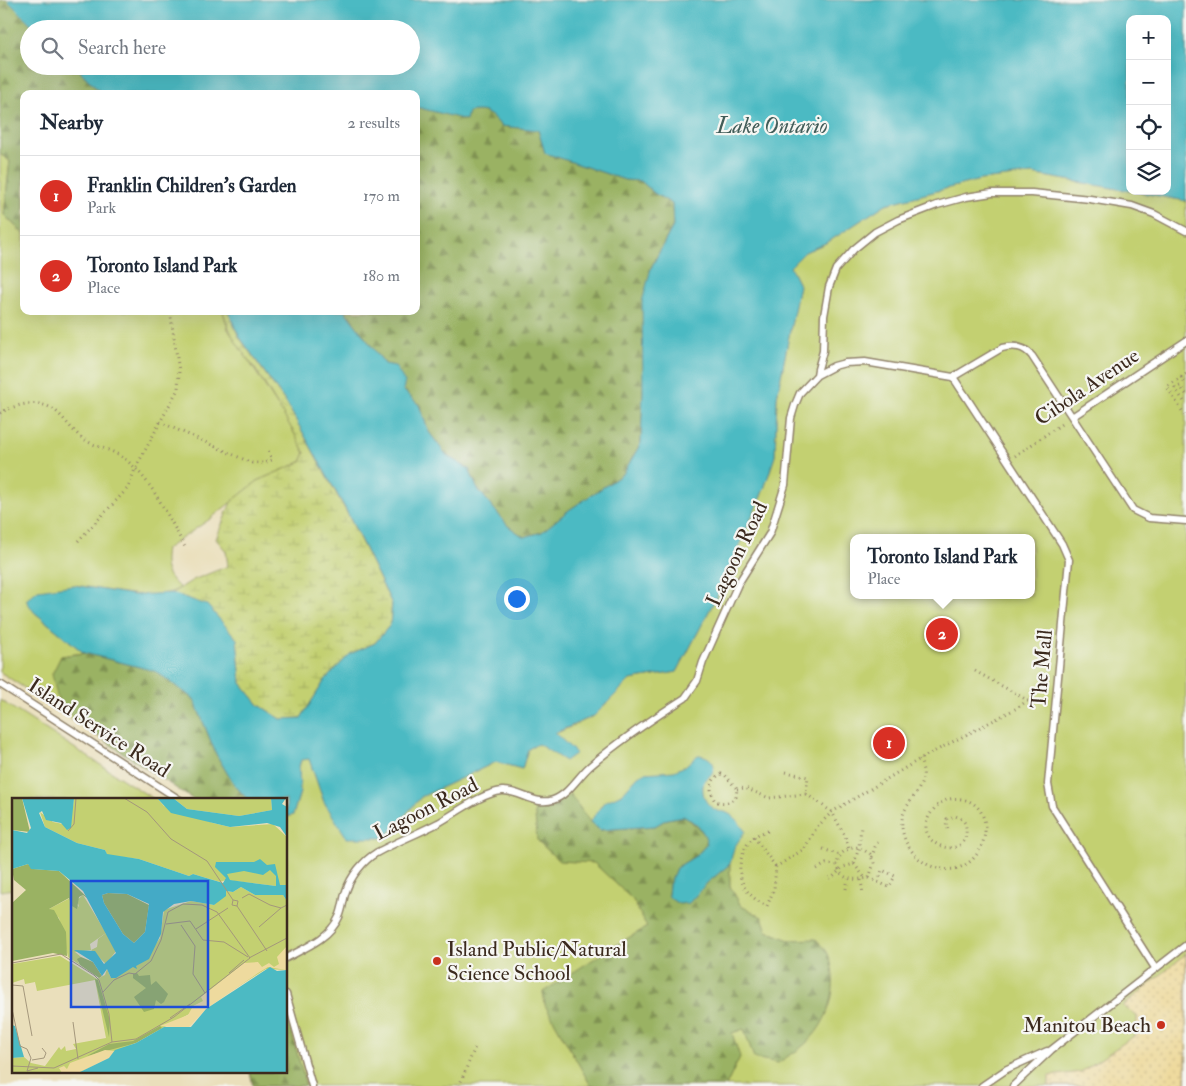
<!DOCTYPE html>
<meta charset="utf-8">
<style>
body{margin:0;font-family:"IM FELL Double Pica",serif;background:#f2f2f3;color:#1f2937}
.controls{position:absolute;right:15px;top:15px;display:grid;overflow:hidden;border-radius:10px;box-shadow:0 5px 20px #0002}
.controls button{width:45px;height:45px;display:grid;place-items:center;padding:0;border:0;border-bottom:1px solid #e0e1e3;background:#fff;color:#1f2937;font:25px sans-serif}
.you{position:absolute;left:516px;top:598px;width:18px;height:18px;margin:-12px;border:4px solid #fff;border-radius:50%;background:#1a73e8;box-shadow:0 0 0 8px #1a73e833}
.badge{display:grid;place-items:center;width:32px;height:32px;border-radius:50%;background:#d93025;color:#fff;font-size:16px;font-weight:700}
.pin{position:absolute;translate:-50% -50%;border:2px solid #fff;box-shadow:0 1px 5px #0006}
.popup{position:absolute;left:850px;top:534px;width:185px;height:65px;box-sizing:border-box;display:grid;place-content:center;border-radius:10px;background:#fff;filter:drop-shadow(0 1px 4px #0005);font-size:16px;white-space:nowrap;color:#747a83}
.popup b{font-size:19px;color:#1f2937}
.popup::after{content:'';position:absolute;left:50%;top:100%;margin-left:-10px;border:10px solid transparent;border-top-color:#fff}
.list{margin:0;padding:0;list-style:none}
h2{display:flex;justify-content:space-between;align-items:center;height:65px;margin:0;padding:0 20px;font-size:21px}
h2 small{font-size:16px;font-weight:400;color:#747a83}
.list li{display:grid;grid-template-columns:32px 1fr auto;gap:15px;align-items:center;box-sizing:border-box;height:80px;padding:0 20px;border-top:1px solid #e0e1e3}
.list b{display:block;font-size:19px;white-space:nowrap}
.list p{margin:0;font-size:16px;white-space:nowrap;color:#747a83}
.list em{font-size:16px;font-style:normal;color:#747a83}
.icon{flex:none;width:28px;height:28px;fill:none;stroke:currentColor;stroke-width:2;stroke-linecap:round;stroke-linejoin:round}
.map{position:relative;flex:none;width:1186px;height:1086px;overflow:hidden}
.search{position:absolute;background:#fff;box-shadow:0 5px 20px #0002;left:20px;top:20px;width:400px;height:55px;display:flex;align-items:center;gap:12px;box-sizing:border-box;padding:0 18px;border-radius:28px;color:#747a83;font-size:19px}
.panel{position:absolute;background:#fff;box-shadow:0 5px 20px #0002;left:20px;top:90px;width:400px;height:225px;border-radius:10px}
.map>svg:first-child{display:block}
.green{fill:#c3d071;stroke:#7f7d48;fill-rule:evenodd}
.forest{fill:url(#forest-firs);stroke:#6a6e40}
.wetland{fill:url(#wetland-marsh);stroke:#7f7d48}
.sand{fill:url(#sand-dots);stroke:#94825e}
.water{fill:#4cbac3;stroke:#447270}
.lines{fill:none;stroke-linecap:round;stroke-linejoin:round}
.service-casing{stroke:#92846c;stroke-width:9}
.path{stroke:#92846c;stroke-width:3;stroke-dasharray:1 4;stroke-linecap:butt}
.service{stroke:#fff;stroke-width:6}
.poi-dot{fill:#c8321e;stroke:#f6f6f2;stroke-width:2}
.labels{text-anchor:middle;dominant-baseline:central;stroke-width:4.5;stroke-linejoin:round;paint-order:stroke}
.street-label{font-size:21px;fill:#3b2a1e;stroke:#f6f6f2}
.poi-label{font-size:21px;fill:#3b2a1e;stroke:#f6f6f2;text-anchor:start}
.water-label{font-size:22px;font-style:italic;fill:#415c58;stroke:#f6f6f2}
.inset-road{fill:none;stroke:#a4977c;stroke-width:1}
.view{fill:#1d4ed8;fill-opacity:0.15;stroke:#1d4ed8;stroke-width:2.5}
.inset-edge{fill:none;stroke:#3b2a1e;stroke-width:2.5}
</style>
<div class="map">
<svg width="1186" height="1086" viewBox="0 0 1186 1086">
<defs>
<pattern id="forest-firs" width="22" height="20" patternUnits="userSpaceOnUse" patternTransform="scale(1.25)"><rect width="22" height="20" fill="#9ab263"/><path d="M5 1l3.5 6h-7zM16 11l3.5 6h-7z" fill="#7f9151"/></pattern>
<pattern id="wetland-marsh" width="20" height="14" patternUnits="userSpaceOnUse" patternTransform="scale(1.25)"><rect width="20" height="14" fill="#c3d071"/><path d="M1 5h8M5 5V1M11 12h8M15 12V8" fill="none" stroke="#a8b361"/></pattern>
<pattern id="sand-dots" width="8" height="8" patternUnits="userSpaceOnUse" patternTransform="scale(1.25)"><rect width="8" height="8" fill="#eeda9e"/><path d="M2 2h.1M6 6h.1" fill="none" stroke="#cdbb88" stroke-width="1.8" stroke-linecap="round"/></pattern>
</defs>
<rect width="100%" height="100%" fill="#f6f6f2"/>
<filter id="ink" filterUnits="userSpaceOnUse"><feTurbulence type="fractalNoise" baseFrequency=".02" numOctaves="2"/><feDisplacementMap in="SourceGraphic" scale="10" xChannelSelector="R" yChannelSelector="G"/><feConvolveMatrix kernelMatrix="1 2 1 2 8 2 1 2 1" color-interpolation-filters="sRGB"/></filter>
<filter id="wash" filterUnits="userSpaceOnUse"><feTurbulence type="fractalNoise" baseFrequency=".0096" numOctaves="4" result="noise"/><feDisplacementMap in="SourceGraphic" scale="20" xChannelSelector="R" yChannelSelector="G"/><feGaussianBlur stdDeviation="1.12" result="paint"/><feColorMatrix in="noise" values="0 0 0 0 0 0 0 0 0 0 0 0 0 0 0 0 0 1.4 0 .05"/><feComposite in="paint" operator="in"/></filter>
<g filter="url(#wash)">
<rect width="100%" height="100%" fill="#eadfbb"/>
<path class="green" d="M 0,154 L 10,161 L 4,215 L 24,234 L 24,311 L 223,311 L 228,329 L 287,420 L 305,453 L 301,462 L 259,480 L 210,519 L 166,549 C 163,569 166,575 180,588 C 156,603 103,589 74,585 L 34,612 L 84,653 L 61,656 L 58,700 L 81,725 L 0,672 Z
M 1032,174 L 1186,201 L 1186,1086 L 253,1086 L 250,1072 L 286,1072 L 286,817 L 293,815 L 300,792 L 299,767 L 301,759 L 309,759 L 324,802 L 335,818 L 385,838 L 421,797 L 496,762 L 522,769 L 528,749 L 555,734 L 594,716 L 630,680 L 677,672 L 717,596 L 764,489 L 775,456 L 777,397 L 799,285 L 790,267 L 805,252 L 828,242 L 886,204 L 980,180 ZM 853,538 L 1031,538 L 1031,595 L 853,595 Z
M 0,700 L 155,800 L 14,800 L 14,889 L 0,891 Z"/>
<path class="forest" d="M 0,0 L 7,0 L 36,29 L 29,29 L 29,66 L 75,66 L 102,94 L 24,94 L 24,234 L 4,215 L 10,161 L 0,154 Z
M 416,107 L 466,119 L 468,112 C 485,109 490,113 501,126 L 538,130 L 545,153 L 625,180 L 641,181 L 654,193 L 672,204 L 673,225 L 651,268 L 643,391 L 641,443 L 623,474 L 569,510 L 542,532 L 524,537 L 508,526 L 477,488 L 469,469 L 447,456 L 429,432 L 419,405 L 403,390 L 395,366 L 385,364 L 345,311 L 416,311 Z
M 84,653 L 155,671 L 194,699 L 216,754 L 233,783 L 248,800 L 194,800 L 81,725 L 58,700 L 52,674 L 61,656 Z
M 570,794 L 590,822 L 600,830 L 655,826 L 667,819 L 685,816 L 706,835 L 707,844 L 697,855 L 676,868 L 669,885 L 668,895 L 689,903 L 707,883 L 730,864 L 730,886 L 741,906 L 762,917 L 767,931 L 789,940 L 816,939 C 820,944 826,949 828,954 C 841,986 829,1024 804,1045 C 796,1052 786,1057 778,1063 L 754,1058 L 744,1029 L 732,1033 L 740,1057 L 726,1086 L 591,1086 L 545,1005 L 543,992 L 606,951 L 647,927 L 633,900 L 594,863 L 559,861 L 537,840 L 534,803 C 551,807 556,805 570,794 Z
M 286,1012 L 306,1086 L 253,1086 L 250,1072 L 286,1072 Z"/>
<path class="wetland" d="M 223,311 L 228,311 L 239,337 L 287,404 L 346,511 L 392,604 L 390,625 L 375,643 L 350,654 L 325,680 L 301,718 L 281,719 L 259,705 L 241,683 L 237,639 L 172,593 L 193,580 L 228,566 L 226,551 L 216,539 L 231,502 L 259,480 L 301,462 L 305,453 C 291,426 275,401 259,375 C 243,351 231,341 223,311 Z"/>
<path class="sand" d="M 1186,954 L 1186,1086 L 1049,1086 L 1049,1076 L 1081,1072 L 1137,1034 L 1137,1016 L 1123,1006 Z"/>
<path class="water" d="M 7,0 L 1186,0 L 1186,201 L 1132,191 L 1167,191 L 1167,19 L 1130,19 L 1130,191 L 1032,174 L 980,180 L 886,204 L 828,242 L 805,252 L 790,267 L 799,285 L 777,397 L 775,456 L 764,489 L 717,596 L 677,672 L 630,680 L 594,716 L 555,733 L 576,753 L 565,761 L 538,744 L 528,749 L 522,769 L 496,762 L 421,797 L 385,838 L 347,838 L 324,802 L 309,759 L 301,760 L 299,767 L 300,792 L 293,815 L 286,817 L 286,800 L 248,800 L 233,783 L 216,754 L 194,699 L 155,671 L 84,653 L 34,612 L 26,600 L 38,590 L 74,585 L 134,595 L 172,593 L 207,605 L 237,639 L 241,683 L 259,705 L 281,719 L 301,718 L 325,680 L 350,654 L 375,643 L 390,625 L 392,604 L 346,510 L 287,404 L 239,336 L 228,311 L 345,311 L 385,364 L 395,366 L 405,382 L 403,390 L 419,405 L 429,432 L 447,456 L 469,469 L 477,488 L 508,526 L 524,537 L 542,532 L 569,510 L 623,474 L 641,443 L 643,391 L 642,302 L 651,268 L 673,226 L 672,204 L 654,193 L 641,181 L 625,180 L 545,153 L 538,130 L 501,126 C 490,113 485,109 468,112 L 466,120 L 416,107 L 416,94 L 102,94 L 75,66 L 411,66 L 411,29 L 36,29 Z
M 698,755 C 708,755 718,763 712,773 C 710,777 706,778 704,782 C 702,787 703,793 704,797 C 706,803 712,809 718,811 C 720,812 723,811 725,812 C 734,815 740,824 745,831 L 734,848 L 730,864 L 707,883 L 689,903 L 679,904 L 671,899 L 668,895 L 669,885 L 676,868 L 697,855 L 707,844 C 705,830 696,824 685,816 L 667,819 L 655,826 L 600,830 L 590,822 L 604,802 L 622,794 L 638,776 L 644,773 L 674,771 L 685,766 Z"/>
</g>
<g filter="url(#ink)">
<g class="lines">
<defs>
<path id="service" d="M 817,375 L 834,366 L 845,363 L 865,362 L 953,377 L 1002,348 C 1014,345 1024,346 1032,356 L 1133,510 L 1149,518 L 1186,521
M 953,377 L 1062,544 L 1069,560 L 1048,784 L 1052,806 L 1155,968
M 1072,417 L 1186,341
M 0,684 L 180,800
M 286,958 C 305,948 330,938 339,917 C 343,909 343,899 346,891 C 351,876 363,861 376,853 C 396,842 417,834 438,823 C 456,813 482,793 502,791 C 520,790 535,806 553,800 C 568,795 578,777 589,767 C 619,741 652,719 685,698 L 697,681 L 703,662 L 738,584 L 770,533 L 785,485 L 791,418 L 795,405 L 800,393 L 817,375 L 818,369 L 823,351 L 824,316 L 829,287 L 836,269 L 854,249 L 875,232 L 898,220 L 937,205 L 966,197 L 992,193 L 1032,193 L 1090,199 L 1132,206 L 1154,214 L 1186,231
M 286,994 L 312,1086
M 982,1086 L 1007,1069 L 1047,1051
M 1013,1086 L 1051,1050 L 1186,945"/>
</defs>
<use href="#service" class="service-casing"/>
<path class="path" d="M 1186,374 L 1167,387 L 1186,417
M 1181,377 L 1186,385
M 1186,394 L 1180,386 L 1175,388 L 1185,403 L 1186,402
M 0,413 C 15,405 35,399 51,408 C 61,413 71,430 81,437 C 93,447 109,448 122,457 C 150,476 169,518 185,547
M 160,422 L 252,463 L 264,463 L 272,460 L 267,448
M 1015,456 L 1063,423
M 78,541 L 128,488 L 135,469 L 178,389 L 179,371 L 170,311
M 975,671 L 1027,700
M 920,759 C 922,766 925,774 922,781 C 916,801 897,807 903,833 C 906,847 918,861 931,866 C 985,887 1005,805 961,799 C 950,797 941,801 934,809 C 904,844 969,865 966,829 C 966,822 962,818 955,816 L 947,819 L 946,826 L 950,831
M 786,772 L 808,777 L 806,794 L 832,812 L 845,836 L 849,849
M 721,774 L 725,775 L 737,789 L 736,797 C 730,803 723,804 715,801 C 709,791 709,780 721,774 Z
M 737,789 L 745,788 L 769,798 L 806,794
M 768,831 C 755,834 748,840 743,853 C 734,877 745,896 767,906 L 774,889 L 776,867 L 804,849 L 817,827 L 832,812 L 920,759 L 1017,708 L 1027,701 L 1047,703
M 754,837 L 776,867
M 823,849 L 840,855
M 872,857 L 875,847 L 878,842
M 854,864 L 865,878
M 817,869 L 826,864 L 837,865 C 839,852 847,848 859,847 L 870,854 L 874,863 L 869,878 C 855,880 842,882 837,865
M 829,878 L 833,877 L 843,867 L 854,864 L 859,847 L 861,827
M 869,878 L 889,887 L 895,876 L 882,870 L 880,876 L 881,877
M 861,880 L 863,894
M 846,889 L 848,879
M 459,1086 L 476,1045"/>
<use href="#service" class="service"/>
</g>
</g>
<g class="poi-dot">
<circle cx="437" cy="961" r="5"/>
<circle cx="1161" cy="1025" r="5"/>
</g>
<g class="labels">
<g class="street-label">
<text transform="translate(1087 387) rotate(-34)">Cibola Avenue</text>
<text transform="translate(737 554) rotate(-64)">Lagoon Road</text>
<text transform="translate(1042 669) rotate(-85)">The Mall</text>
<text transform="translate(99 728) rotate(33)">Island Service Road</text>
<text transform="translate(426 809) rotate(-27)">Lagoon Road</text>
</g>
<g class="poi-label">
<text x="447" y="949">Island Public/Natural<tspan x="447" dy="24">Science School</tspan></text>
<text x="1151" y="1025" text-anchor="end">Manitou Beach</text>
</g>
<g class="water-label">
<text x="772" y="126">Lake Ontario</text>
</g>
</g>
<g transform="translate(12 798)">
<rect width="275" height="275" fill="#eadfbb"/>
<path d="M 62,0 L 145,0 L 152,8 L 201,25 L 218,29 L 261,26 L 275,39 L 275,87 L 264,88 L 214,82 L 208,84 L 181,76 L 177,78 L 127,61 L 95,57 L 93,52 L 65,45 L 33,29 L 28,14 L 41,24 L 51,26 L 61,9 ZM 161,0 L 259,0 L 260,12 L 227,18 L 175,11 ZM 229,89 L 243,97 L 271,97 L 275,103 L 275,172 L 254,171 L 213,197 L 66,275 L 0,275 L 0,260 L 12,259 L 19,265 L 33,268 L 47,249 L 49,252 L 53,248 L 54,253 L 64,251 L 61,246 L 94,240 L 83,182 L 25,193 L 23,184 L 13,186 L 12,181 L 0,185 L 0,166 L 48,158 L 85,181 L 93,177 L 95,171 L 99,180 L 132,162 L 148,140 L 152,112 L 179,103 L 202,107 L 214,93 L 221,94 ZM 71,97 L 94,135 L 78,146 L 79,152 L 63,154 L 69,159 L 66,164 L 68,167 L 56,159 L 47,120 L 37,111 L 58,100 L 67,109 L 65,102 Z" fill="#c3d071"/>
<path d="M 0,0 L 10,0 L 18,34 L 0,32 ZM 16,66 L 22,71 L 47,73 L 78,102 L 71,97 L 67,99 L 65,111 L 60,108 L 57,100 L 37,111 L 42,112 L 54,134 L 55,158 L 41,155 L 0,163 L 0,105 L 14,92 L 2,82 L 0,71 ZM 96,95 L 115,96 L 137,107 L 133,134 L 122,145 L 111,136 L 92,105 L 90,97 ZM 69,159 L 81,164 L 90,178 L 87,180 L 68,167 L 65,161 ZM 125,175 L 127,178 L 138,177 L 139,187 L 144,183 L 156,196 L 152,204 L 149,206 L 144,202 L 142,211 L 132,214 L 122,199 L 134,190 L 121,180 L 121,176 ZM 83,181 L 86,182 L 98,222 L 97,239 ZM 148,228 L 150,230 L 124,245 L 75,258 L 97,246 L 121,243 Z" fill="#9ab263"/>
<path d="M 78,105 L 104,153 L 94,166 L 79,152 L 85,149 L 86,141 L 94,135 Z" fill="#c3d071"/>
<path d="M 275,148 L 274,172 L 256,169 L 246,175 L 194,211 L 176,230 L 148,228 L 176,217 L 181,208 L 191,203 L 189,199 L 232,165 L 246,164 L 250,169 L 257,165 L 262,169 L 267,166 L 265,159 ZM 93,252 L 103,253 L 97,260 L 66,275 L 50,275 L 47,270 L 52,268 L 55,271 L 58,265 Z" fill="#eeda9e"/>
<path d="M 10,0 L 62,0 L 59,30 L 55,32 L 49,25 L 34,22 L 30,13 L 27,15 L 33,29 L 65,45 L 93,52 L 95,56 L 127,61 L 177,78 L 181,76 L 211,85 L 214,80 L 203,69 L 204,64 L 242,64 L 248,61 L 255,67 L 263,66 L 268,87 L 275,87 L 275,103 L 271,97 L 243,97 L 229,89 L 221,94 L 214,93 L 214,98 L 202,107 L 179,103 L 162,106 L 151,114 L 149,136 L 137,161 L 124,168 L 125,171 L 121,169 L 104,180 L 99,180 L 95,171 L 90,178 L 81,164 L 62,152 L 83,153 L 92,166 L 104,155 L 71,93 L 47,73 L 19,71 L 16,66 L 0,71 L 0,32 L 15,35 L 19,30 ZM 258,72 L 264,78 L 264,88 L 218,82 L 215,76 L 232,73 L 251,77 ZM 96,95 L 115,96 L 137,106 L 133,134 L 122,145 L 111,136 L 92,105 L 90,97 ZM 145,0 L 161,0 L 175,11 L 227,18 L 260,12 L 259,0 L 274,0 L 270,6 L 275,9 L 275,39 L 268,29 L 255,25 L 218,29 L 159,15 ZM 258,169 L 265,173 L 275,172 L 275,275 L 66,275 L 97,260 L 103,252 L 124,245 L 152,229 L 179,229 L 194,211 ZM 0,227 L 3,228 L 12,259 L 0,260 Z" fill="#4cbac3" fill-rule="evenodd"/>
<path class="inset-road" d="M 112,0 L 135,14 L 159,41 L 195,63 L 221,102M 56,33 L 62,26 L 64,0M 230,100 L 237,96 L 258,107 L 269,110 L 275,107M 225,108 L 220,107 L 221,102 L 226,103 L 225,108 L 255,153M 154,126 L 178,123 L 191,142 L 212,144 L 236,159M 169,127 L 183,148 L 181,176 L 193,195M 247,129 L 269,110M 184,131 L 216,110M 237,160 L 275,140M 0,165 L 49,156 L 82,177 L 87,182 L 97,216 L 100,244M 217,175 L 232,162M 0,187 L 11,188 L 20,238M 91,194 L 102,182 L 117,175 L 123,176 L 139,163 L 149,142 L 156,114 L 171,106 L 190,107 L 205,114 L 238,160M 0,211 L 8,248 L 15,251 L 19,260 L 15,273 L 26,270M 158,220 L 178,206M 61,224 L 66,261M 20,262 L 32,260 L 34,255 L 30,250M 0,268 L 42,270 L 100,244 L 124,241 L 162,219 L 238,160"/>
<path class="view" d="M 59,83 L 196,83 L 196,209 L 59,209 Z"/>
<rect width="275" height="275" class="inset-edge"/>
</g>
</svg>
<div class="controls">
<button>+</button>
<button>−</button>
<button><svg class="icon" aria-label="locate" viewBox="0 0 24 24"><circle cx="12" cy="12" r="6"/><path d="M12 2v4M12 18v4M2 12h4M18 12h4"/></svg></button>
<button><svg class="icon" aria-label="layers" viewBox="0 0 24 24"><path d="M12 4l9 5-9 5-9-5zM3 14l9 5 9-5"/></svg></button>
</div>
<div class="you"></div>
<div class="pin badge" style="left:889px;top:743px">1</div>
<div class="pin badge" style="left:942px;top:634px">2</div>
<div class="popup"><b>Toronto Island Park</b>Place</div>
<div class="search"><svg class="icon" aria-label="search" viewBox="0 0 24 24"><circle cx="10" cy="10" r="6"/><path d="M15 15l6 6"/></svg>Search here</div>
<section class="panel">
<h2>Nearby<small>2 results</small></h2>
<ul class="list">
<li><span class="badge">1</span><div><b>Franklin Children's Garden</b><p>Park</p></div><em>170 m</em></li>
<li><span class="badge">2</span><div><b>Toronto Island Park</b><p>Place</p></div><em>180 m</em></li>
</ul>
</section>
</div>
